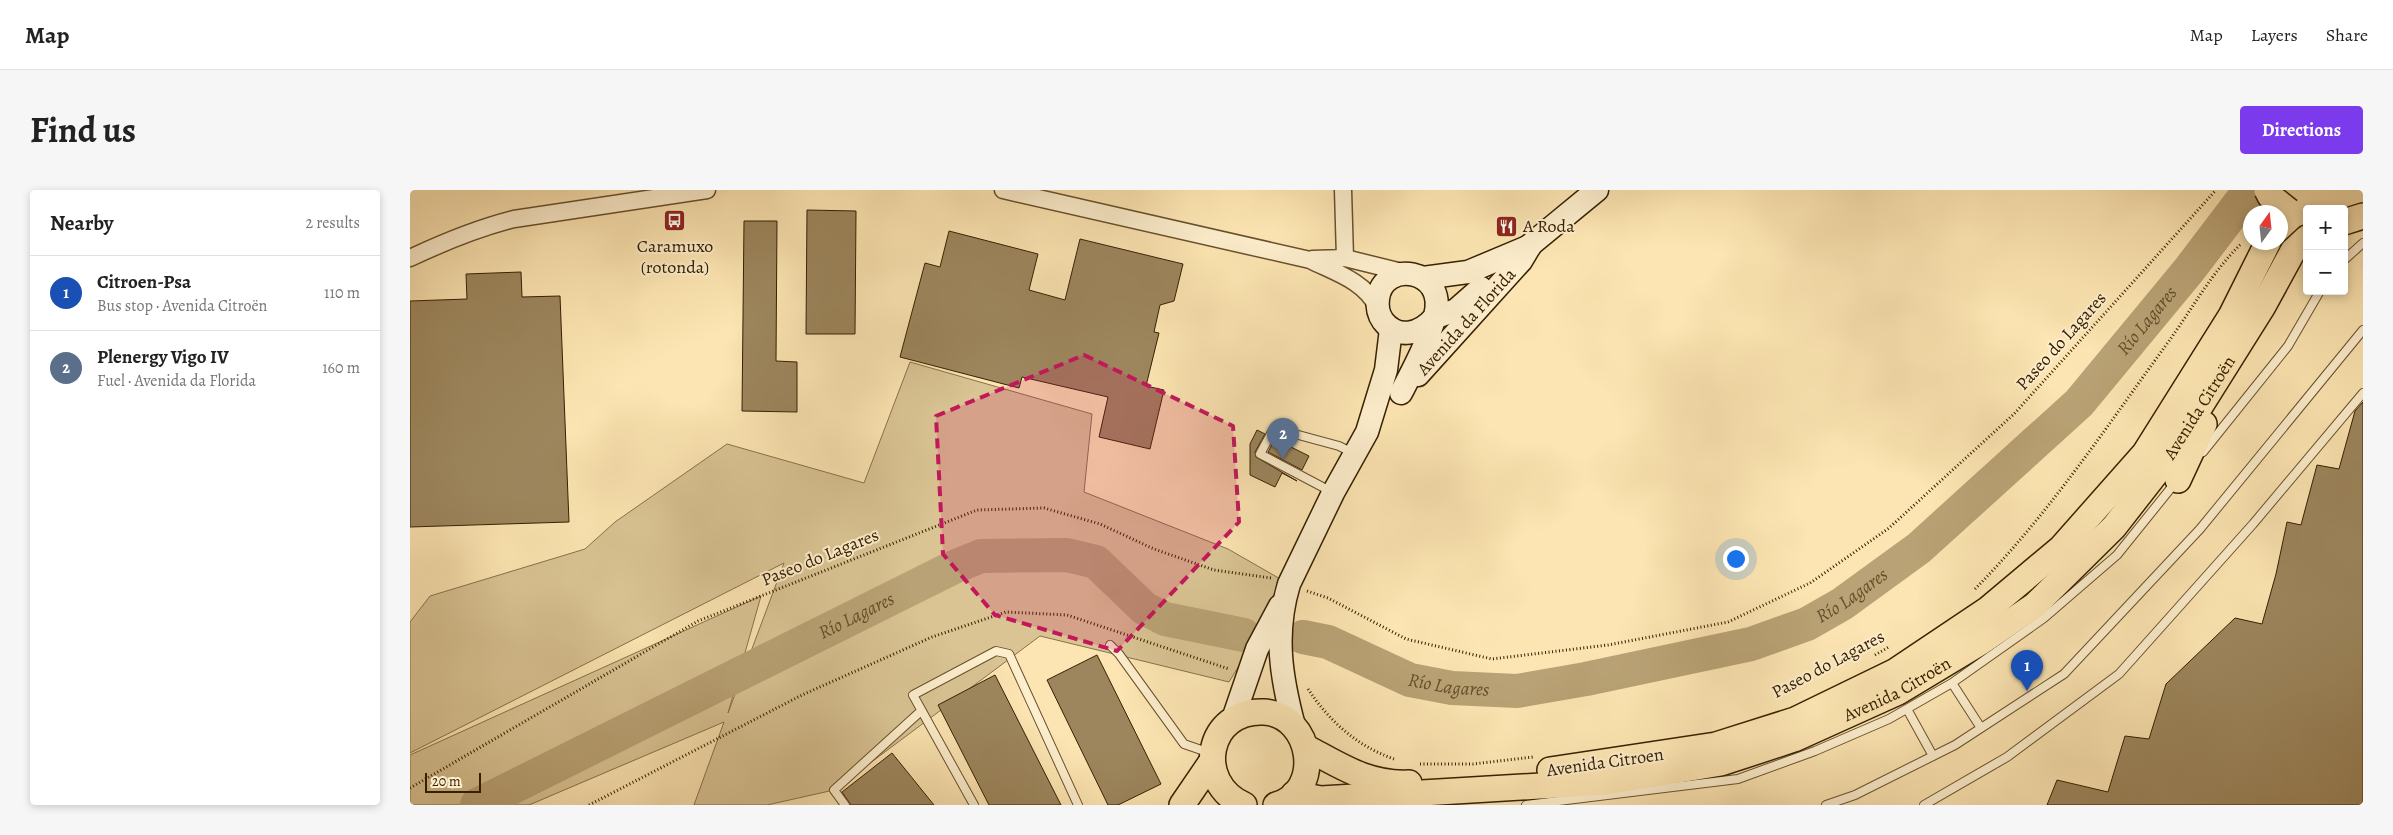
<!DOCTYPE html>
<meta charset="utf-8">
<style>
body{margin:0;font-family:Alegreya,serif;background:#f6f6f6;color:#222}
.controls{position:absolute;right:15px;top:15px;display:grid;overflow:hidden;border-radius:5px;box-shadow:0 2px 8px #0003}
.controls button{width:45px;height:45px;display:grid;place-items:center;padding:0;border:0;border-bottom:1px solid #e0e0e0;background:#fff;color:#222;font:25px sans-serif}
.compass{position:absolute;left:1833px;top:15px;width:45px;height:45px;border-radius:50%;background:#fff;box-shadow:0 2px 8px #0003;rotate:15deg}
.scale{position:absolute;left:15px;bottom:12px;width:56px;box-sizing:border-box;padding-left:5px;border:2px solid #362000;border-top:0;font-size:14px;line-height:18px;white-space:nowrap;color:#362000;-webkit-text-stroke:4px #fdeecd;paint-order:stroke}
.you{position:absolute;left:1325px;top:368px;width:18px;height:18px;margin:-12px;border:4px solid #fff;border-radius:50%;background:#1a73e8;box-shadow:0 0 0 8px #1a73e833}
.badge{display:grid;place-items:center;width:32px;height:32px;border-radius:50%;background:#7c3aed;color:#fff;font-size:16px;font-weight:700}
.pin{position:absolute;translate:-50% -41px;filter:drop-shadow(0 1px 2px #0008)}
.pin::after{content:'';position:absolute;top:26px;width:18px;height:15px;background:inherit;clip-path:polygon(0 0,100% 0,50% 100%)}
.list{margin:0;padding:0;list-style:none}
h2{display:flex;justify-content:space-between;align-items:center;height:65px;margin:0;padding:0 20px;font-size:21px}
h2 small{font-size:16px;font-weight:400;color:#767676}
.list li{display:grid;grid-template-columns:32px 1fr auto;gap:15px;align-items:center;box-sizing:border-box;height:75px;padding:0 20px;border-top:1px solid #e0e0e0}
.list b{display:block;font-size:19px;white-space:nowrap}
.list p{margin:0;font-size:16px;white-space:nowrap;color:#767676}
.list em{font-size:16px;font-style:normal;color:#767676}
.map{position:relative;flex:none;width:1953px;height:615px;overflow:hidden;border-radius:5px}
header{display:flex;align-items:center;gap:30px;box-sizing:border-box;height:70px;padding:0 25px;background:#fff;border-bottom:1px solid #e0e0e0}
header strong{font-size:24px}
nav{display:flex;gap:28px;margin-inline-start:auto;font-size:18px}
.intro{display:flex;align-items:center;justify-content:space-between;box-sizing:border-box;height:120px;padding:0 30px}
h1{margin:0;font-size:35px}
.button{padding:12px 22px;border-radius:5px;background:#7c3aed;color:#fff;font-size:18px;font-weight:700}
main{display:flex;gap:30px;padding:0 30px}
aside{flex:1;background:#fff;border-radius:5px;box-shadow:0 2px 8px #0003}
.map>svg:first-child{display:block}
.green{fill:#dac494;stroke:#88724a}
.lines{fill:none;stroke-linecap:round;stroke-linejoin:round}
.river{stroke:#b9a275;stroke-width:34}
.building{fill:#9d865d;stroke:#362000}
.service-casing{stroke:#68512c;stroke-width:10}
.minor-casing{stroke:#68512c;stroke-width:19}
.secondary-casing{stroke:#362000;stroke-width:25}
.primary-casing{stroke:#362000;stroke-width:28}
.path{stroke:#362000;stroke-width:3;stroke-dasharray:1 2.5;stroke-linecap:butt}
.service{stroke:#fdeecd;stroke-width:8}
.minor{stroke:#fdeecd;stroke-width:16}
.secondary{stroke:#fdeecd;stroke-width:22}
.primary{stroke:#fce5b2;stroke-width:25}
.primary-bridge-casing{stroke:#362000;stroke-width:28;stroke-linecap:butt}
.primary-bridge{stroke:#fce5b2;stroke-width:25}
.marked{fill:#c2185b;fill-opacity:0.2;stroke:#c2185b;stroke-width:4;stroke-dasharray:10 6;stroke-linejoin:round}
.labels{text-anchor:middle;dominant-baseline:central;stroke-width:4;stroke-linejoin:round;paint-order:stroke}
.poi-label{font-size:18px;fill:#362000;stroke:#fdeecd;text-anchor:start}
.street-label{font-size:18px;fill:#362000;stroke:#fdeecd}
.water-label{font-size:19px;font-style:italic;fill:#644e29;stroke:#fdeecd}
</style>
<header>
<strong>Map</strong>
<nav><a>Map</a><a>Layers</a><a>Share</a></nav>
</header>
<div class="intro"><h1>Find us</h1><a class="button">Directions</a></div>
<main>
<aside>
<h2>Nearby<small>2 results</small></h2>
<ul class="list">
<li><span class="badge" style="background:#1a4fb4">1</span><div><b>Citroen-Psa</b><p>Bus stop · Avenida Citroën</p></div><em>110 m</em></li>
<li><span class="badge" style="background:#5c6f8a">2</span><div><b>Plenergy Vigo IV</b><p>Fuel · Avenida da Florida</p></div><em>160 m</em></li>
</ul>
</aside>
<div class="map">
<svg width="1953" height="615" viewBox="0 0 1953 615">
<rect width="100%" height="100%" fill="#fce5b2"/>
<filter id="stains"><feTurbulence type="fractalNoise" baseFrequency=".004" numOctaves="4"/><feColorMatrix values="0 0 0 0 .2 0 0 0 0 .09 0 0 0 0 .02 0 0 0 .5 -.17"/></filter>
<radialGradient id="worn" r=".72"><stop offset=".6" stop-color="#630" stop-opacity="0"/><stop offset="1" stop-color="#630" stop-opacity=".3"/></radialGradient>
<path class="green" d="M 500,172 L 682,224 L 674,302 L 818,359 L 879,394 L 819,492 L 630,446 L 424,600 L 357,615 L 284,615 L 314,532 L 119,615 L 0,615 L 0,565 L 351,406 L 318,523 L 374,373 L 0,563 L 0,432 L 20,406 L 175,359 L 205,332 L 317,254 L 454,293 Z"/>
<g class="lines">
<g class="river">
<path id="s1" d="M 893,447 L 918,452 L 1000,490 L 1042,498 L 1107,501 L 1176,489 L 1341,454 L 1397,434 L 1432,414 L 1509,358 L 1669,213 L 1779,80 L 1836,5 L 1844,0"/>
<path id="s2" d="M 67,615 L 544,377 L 571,366 L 657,365 L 686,372 L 734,418 L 755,429 L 834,445"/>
</g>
</g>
<path class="building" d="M 397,20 L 446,21 L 445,144 L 396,144 Z
M 334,31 L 367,31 L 366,171 L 387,172 L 387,222 L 332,221 Z
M 539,41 L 628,64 L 619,100 L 655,110 L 670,49 L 773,74 L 764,111 L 750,115 L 744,142 L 749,143 L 736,196 L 754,200 L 740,259 L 689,247 L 698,207 L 612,187 L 609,198 L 490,167 L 515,73 L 530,77 Z
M 111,82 L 112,107 L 150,106 L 159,332 L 0,337 L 0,111 L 57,109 L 56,84 Z
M 1953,212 L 1953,615 L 1637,615 L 1647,590 L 1698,602 L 1715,546 L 1739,549 L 1756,494 L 1825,428 L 1852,434 L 1866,384 L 1877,332 L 1891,335 L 1907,275 L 1929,279 L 1945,221 Z
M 847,240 L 855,244 L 845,262 L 846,267 L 887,291 L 872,283 L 865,297 L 840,285 L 840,254 Z
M 865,249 L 899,266 L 892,280 L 858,262 Z
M 687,465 L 751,594 L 708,615 L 698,615 L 637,490 Z
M 585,485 L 651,615 L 579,615 L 528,515 Z
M 482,563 L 524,615 L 441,615 L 432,602 Z"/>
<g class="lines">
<defs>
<path id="service" d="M 1934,70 L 1953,53
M 1793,262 L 1878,156 L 1910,101
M 922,302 L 850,264 L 862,242 L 870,240 L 929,256 L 943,263
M 700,455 L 709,464 L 774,554 L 800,563
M 1542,493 L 1571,538
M 1497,519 L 1523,566
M 435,615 L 424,600 L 511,521
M 564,615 L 503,505 L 586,461 L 599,464 L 668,615
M 1116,615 L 1328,589 L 1405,561 L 1479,529 L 1542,493 L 1634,428 L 1707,365 L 1765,293
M 1416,615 L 1445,605 L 1545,555 L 1654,484 L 1790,339 L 1953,140
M 1514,615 L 1597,567 L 1709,484 L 1843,334 L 1953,203"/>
<path id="minor" d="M 593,0 L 900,70 C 924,82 955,91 967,117
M 933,0 L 935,68
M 0,68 C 34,52 68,38 104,29 L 297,0
M 902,69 L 935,68 L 996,83"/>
<g id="secondary">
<path d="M 1108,65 L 1187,0"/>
<path d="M 1013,88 L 1058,82 L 1120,56"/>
<path d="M 1024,128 L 1046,120 L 1071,98"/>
<path id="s3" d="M 1008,185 L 1111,71 L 1120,56"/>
<path d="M 991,203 C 1004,178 1017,154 1025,126 C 1038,78 972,69 968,109 C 967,116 968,124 973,131 C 988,150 1010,144 1024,128"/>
<path d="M 823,529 L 847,459 L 870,416"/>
<path d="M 884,536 C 871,487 864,444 879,394 L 923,303 L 957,242 L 976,180 L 981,139"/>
</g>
<g id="primary">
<path d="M 1934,32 L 1953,26"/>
<path d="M 1768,290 L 1794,234"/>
<path d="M 897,558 C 931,576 958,595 999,593"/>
<path d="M 1140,580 L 1306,555 L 1385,530 L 1486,481 L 1577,420 L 1651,358 L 1735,263 L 1821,126 L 1858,52"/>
<path id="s4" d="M 884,604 L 911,609 L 1197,592 L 1311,573 L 1384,549 L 1488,502 L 1571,452 L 1625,415 L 1704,337 L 1757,269 L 1853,116 L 1883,61 L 1897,48"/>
<path d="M 772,615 L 802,571"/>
<path d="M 834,615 C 783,592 797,519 854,522 C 903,525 914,602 866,615"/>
</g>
</defs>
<use href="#service" class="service-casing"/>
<use href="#minor" class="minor-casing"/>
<use href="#secondary" class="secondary-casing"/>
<use href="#primary" class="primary-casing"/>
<path class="path" d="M 1565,399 C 1639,324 1697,236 1759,151 C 1782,119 1802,82 1831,54
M 897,401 L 918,408 L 996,449 L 1082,469 L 1198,455 L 1318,432 L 1400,393 L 1479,338 L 1604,224 L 1806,0
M 1465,465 L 1479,457
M 898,499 C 920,532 947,556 984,569
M 1010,574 L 1063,574 L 1123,567
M 0,598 L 288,431 L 567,320 L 634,318 L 690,334 L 744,359 L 804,380 L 861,388
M 179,615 L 392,505 L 522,447 L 596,422 L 657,425 L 819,479"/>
<use href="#service" class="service"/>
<use href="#minor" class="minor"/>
<use href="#secondary" class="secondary"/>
<use href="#primary" class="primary"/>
<defs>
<path id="primary-bridge" d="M 1857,0 L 1860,6 L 1879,21"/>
</defs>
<use href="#primary-bridge" class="primary-bridge-casing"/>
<use href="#primary-bridge" class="primary-bridge"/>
</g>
<path class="marked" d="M 674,165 L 823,236 L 829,332 L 707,461 L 585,425 L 533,364 L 526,226 Z"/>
<defs>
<symbol id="bus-square" viewBox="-11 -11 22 22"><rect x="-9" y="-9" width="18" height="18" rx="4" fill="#8f2418" stroke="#fdeecd"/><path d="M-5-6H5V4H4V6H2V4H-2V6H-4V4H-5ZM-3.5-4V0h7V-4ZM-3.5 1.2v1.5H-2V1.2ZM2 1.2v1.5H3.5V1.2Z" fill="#fff"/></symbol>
<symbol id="restaurant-square" viewBox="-11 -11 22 22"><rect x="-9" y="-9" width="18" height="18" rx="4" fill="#8f2418" stroke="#fdeecd"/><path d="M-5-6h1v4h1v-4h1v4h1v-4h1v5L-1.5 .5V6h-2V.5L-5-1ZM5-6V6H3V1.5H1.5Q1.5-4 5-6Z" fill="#fff"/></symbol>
</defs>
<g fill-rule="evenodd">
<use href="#bus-square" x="252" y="18" width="25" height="25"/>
<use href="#restaurant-square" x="1084" y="24" width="25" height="25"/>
</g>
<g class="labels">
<g class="poi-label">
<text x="1113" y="36">A Roda</text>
<text x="265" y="56" text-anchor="middle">Caramuxo<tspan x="265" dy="21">(rotonda)</tspan></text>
</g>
<g class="street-label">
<text stroke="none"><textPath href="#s3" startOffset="72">Avenida da Florida</textPath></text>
<text transform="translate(1651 151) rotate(-48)">Paseo do Lagares</text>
<text stroke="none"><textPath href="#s4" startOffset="1041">Avenida Citroën</textPath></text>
<text transform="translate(410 367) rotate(-22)">Paseo do Lagares</text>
<text transform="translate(1418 474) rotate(-28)">Paseo do Lagares</text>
<text stroke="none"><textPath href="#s4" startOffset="621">Avenida Citroën</textPath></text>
<text transform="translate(1195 572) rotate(-8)">Avenida Citroen</text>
</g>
<g class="water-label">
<text stroke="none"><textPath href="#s1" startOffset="980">Río Lagares</textPath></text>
<text stroke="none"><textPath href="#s1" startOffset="575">Río Lagares</textPath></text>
<text stroke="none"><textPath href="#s2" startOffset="424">Río Lagares</textPath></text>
<text stroke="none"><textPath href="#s1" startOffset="155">Río Lagares</textPath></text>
</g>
</g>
<rect width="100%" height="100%" filter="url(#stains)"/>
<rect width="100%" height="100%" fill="url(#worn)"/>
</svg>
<div class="controls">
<button>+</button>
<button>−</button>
</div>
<svg class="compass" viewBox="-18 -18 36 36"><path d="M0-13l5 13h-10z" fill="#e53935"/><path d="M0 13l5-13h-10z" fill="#767676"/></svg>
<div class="scale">20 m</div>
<div class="you"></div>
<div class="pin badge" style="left:1617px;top:501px;background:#1a4fb4">1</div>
<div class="pin badge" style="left:873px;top:269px;background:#5c6f8a">2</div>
</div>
</main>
